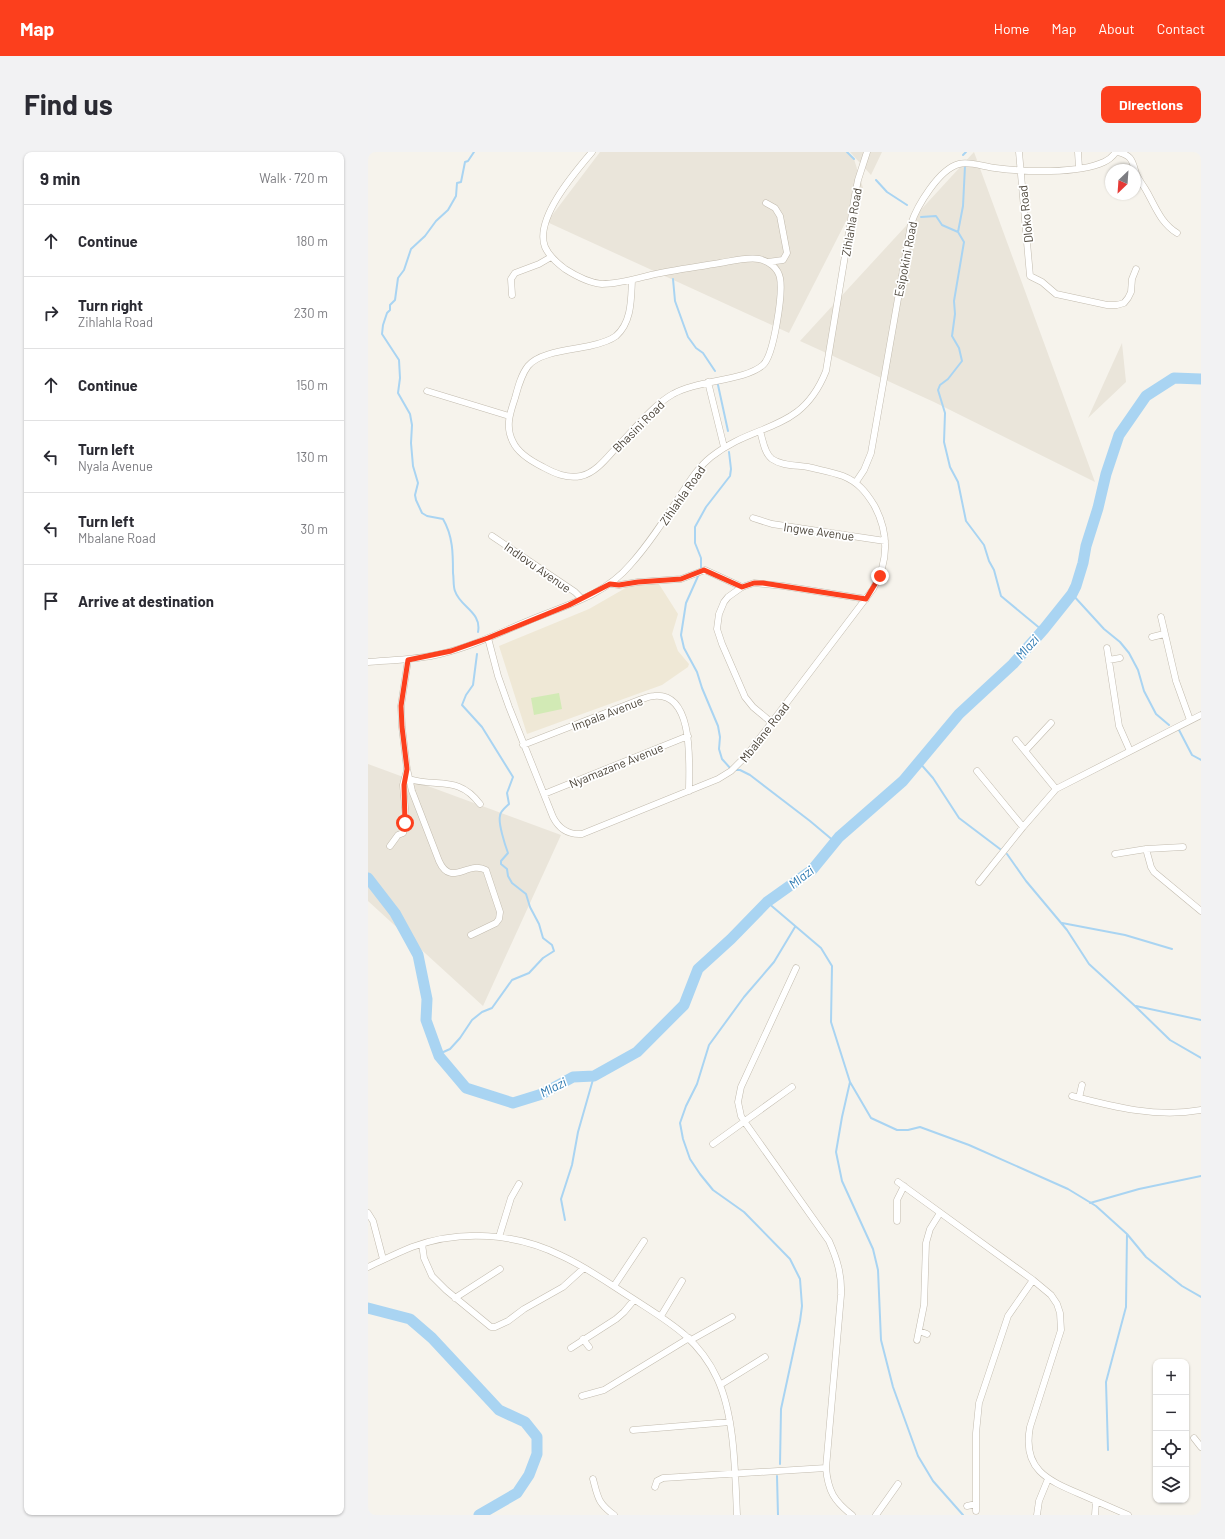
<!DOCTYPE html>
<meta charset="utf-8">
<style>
body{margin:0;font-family:Barlow,sans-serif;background:#f2f2f3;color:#2b2b33}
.controls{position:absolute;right:12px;bottom:12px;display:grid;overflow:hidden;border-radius:8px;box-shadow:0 1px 3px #0004}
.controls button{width:36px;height:36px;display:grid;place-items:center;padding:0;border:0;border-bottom:1px solid #e1e1e2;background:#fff;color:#2b2b33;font:20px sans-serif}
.compass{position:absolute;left:737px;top:12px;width:36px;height:36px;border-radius:50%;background:#fff;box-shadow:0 1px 3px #0004;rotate:205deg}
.stop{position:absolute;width:12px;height:12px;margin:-9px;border:3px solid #fc3f1d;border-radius:50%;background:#fff}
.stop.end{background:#fc3f1d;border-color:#fff;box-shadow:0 1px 4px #0008}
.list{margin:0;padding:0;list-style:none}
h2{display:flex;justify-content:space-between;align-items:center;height:52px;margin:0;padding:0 16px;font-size:17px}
h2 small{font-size:13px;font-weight:400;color:#7c7c81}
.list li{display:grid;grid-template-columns:26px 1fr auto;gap:12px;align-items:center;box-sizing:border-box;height:72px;padding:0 16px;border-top:1px solid #e1e1e2}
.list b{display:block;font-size:15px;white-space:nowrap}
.list p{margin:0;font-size:13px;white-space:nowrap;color:#7c7c81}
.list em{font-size:13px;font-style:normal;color:#7c7c81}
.icon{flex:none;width:22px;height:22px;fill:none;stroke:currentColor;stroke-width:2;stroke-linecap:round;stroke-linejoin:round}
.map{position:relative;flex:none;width:833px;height:1363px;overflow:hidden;border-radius:8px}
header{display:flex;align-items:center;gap:24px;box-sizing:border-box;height:56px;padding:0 20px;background:#fc3f1d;color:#fff}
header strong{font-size:19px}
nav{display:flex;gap:22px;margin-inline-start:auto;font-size:14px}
.intro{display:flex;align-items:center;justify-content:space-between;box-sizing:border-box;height:96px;padding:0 24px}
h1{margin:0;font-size:28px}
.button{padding:10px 18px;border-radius:8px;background:#fc3f1d;color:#fff;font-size:14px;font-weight:700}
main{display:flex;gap:24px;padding:0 24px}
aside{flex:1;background:#fff;border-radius:8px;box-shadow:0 1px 3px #0004}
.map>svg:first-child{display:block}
.residential{fill:#eae5da}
.education{fill:#efe8d6}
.green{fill:#d2eab5}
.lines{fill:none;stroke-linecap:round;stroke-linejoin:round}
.stream{stroke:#a9d4f2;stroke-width:2}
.river{stroke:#a9d4f2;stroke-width:11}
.street-casing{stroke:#c2bbae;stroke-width:7}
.street{stroke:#fff;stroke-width:6}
.route{stroke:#fc3f1d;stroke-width:5}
.labels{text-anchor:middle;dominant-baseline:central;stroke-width:3.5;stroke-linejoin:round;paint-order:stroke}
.street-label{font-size:12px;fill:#4b4439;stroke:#fff}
.water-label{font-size:13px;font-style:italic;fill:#2e7ab2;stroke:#fff}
</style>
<header>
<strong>Map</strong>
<nav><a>Home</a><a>Map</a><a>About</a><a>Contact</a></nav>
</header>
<div class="intro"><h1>Find us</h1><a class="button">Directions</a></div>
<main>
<aside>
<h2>9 min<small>Walk · 720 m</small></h2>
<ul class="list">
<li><svg class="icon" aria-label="ahead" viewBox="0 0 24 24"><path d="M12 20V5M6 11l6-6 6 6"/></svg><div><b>Continue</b></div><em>180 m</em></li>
<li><svg class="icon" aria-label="right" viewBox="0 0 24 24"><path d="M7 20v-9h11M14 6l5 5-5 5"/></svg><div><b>Turn right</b><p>Zihlahla Road</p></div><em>230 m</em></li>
<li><svg class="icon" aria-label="ahead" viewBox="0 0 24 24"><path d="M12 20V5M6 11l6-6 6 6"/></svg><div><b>Continue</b></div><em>150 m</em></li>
<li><svg class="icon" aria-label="left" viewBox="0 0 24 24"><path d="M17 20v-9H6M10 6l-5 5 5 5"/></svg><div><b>Turn left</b><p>Nyala Avenue</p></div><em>130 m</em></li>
<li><svg class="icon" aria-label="left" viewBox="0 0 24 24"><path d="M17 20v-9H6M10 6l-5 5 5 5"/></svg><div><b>Turn left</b><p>Mbalane Road</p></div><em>30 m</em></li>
<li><svg class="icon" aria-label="arrive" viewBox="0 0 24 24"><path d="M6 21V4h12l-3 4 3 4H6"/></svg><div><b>Arrive at destination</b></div></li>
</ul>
</aside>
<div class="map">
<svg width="833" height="1363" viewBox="0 0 833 1363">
<rect width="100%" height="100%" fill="#f6f3ec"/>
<path class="residential" d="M 232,0 L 479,0 L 486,7 L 495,36 L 421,181 L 179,70 Z
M 482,0 L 514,0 L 503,23 Z
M 606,0 L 727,330 L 566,250 L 432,189 Z
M 754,191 L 758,230 L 720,266 Z
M 0,612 L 193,683 L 115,854 L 0,749 Z"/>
<path class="education" d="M 289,429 L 310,462 L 304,482 L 310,499 L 321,512 L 320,515 L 294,533 L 159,582 L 131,494 L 221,457 L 268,430 Z"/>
<path class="green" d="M 191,541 L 194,557 L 166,563 L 163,546 Z"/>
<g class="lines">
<path class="stream" d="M 106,0 L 100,9 L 97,10 L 93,30 L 89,31 L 88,44 L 80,58 L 68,69 L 57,84 L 43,97 L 36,118 L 30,126 L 27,148 L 22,153 L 22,158 L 19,161 L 15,173 L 14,182 L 31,208 L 32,226 L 30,241 L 42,262 L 44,273 L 43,291 L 45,314 L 50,331 L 47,343 L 48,348 L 54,361 L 59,364 L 75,367 C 85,384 85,402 85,421 C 86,427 85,434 87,439 C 92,455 114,460 110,480
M 479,0 L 486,7
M 595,3 L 598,0
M 508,28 L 519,40 L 539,53
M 553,65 L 568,64 L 574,73 L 590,80 L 596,90 L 586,149 L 587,162 L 584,184 L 591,196 L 594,209 L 580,227 L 572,233 L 570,238 L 577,261 L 576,290 L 582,315 L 590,330 L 598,369 L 616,393 L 621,409 L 626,418 L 633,444 L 674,478
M 590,80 L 595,54 L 597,14
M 305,127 L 307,149 L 320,185 L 328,196 L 335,201 L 347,219
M 350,233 L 360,279
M 333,418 L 333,406 L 327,391 L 327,375 L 338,355 L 362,324 L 363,317 L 361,300
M 331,422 L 318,451 L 313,483 L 316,496 L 329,520 L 334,536 L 350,574 L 352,585 L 351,597 L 354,607 L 363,617
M 704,442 L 736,477 L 752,490 L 761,501 L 770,518 L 776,539 L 788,562 L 801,573
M 811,578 L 824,603 L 833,608
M 551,610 L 565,626 L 591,666 L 632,697
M 367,618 L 372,618 L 382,623 L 442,669 L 467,690
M 639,702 L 658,729 L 699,778 L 721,812 L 767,854 L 802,888 L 833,906
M 399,750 L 453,796 L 464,814 L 463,870 L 482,930 L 503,966 L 529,978 L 540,978 L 552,975 L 601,993 L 700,1037 L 728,1054 L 759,1082 L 778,1105 L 814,1134 L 833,1145
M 694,771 L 757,783 L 804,797
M 768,854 L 833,868
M 71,902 L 82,897 L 92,886 L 104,868 L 114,860 L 124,856 L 144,828 L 161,821 L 175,806 L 186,799 L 184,793 L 175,786 L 171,772 L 162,755 L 158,742 L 144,731 L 140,724 L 139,717 L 133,712 L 133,709 L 140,701 C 137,693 130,671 132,664 C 132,659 138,655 141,652 L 139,641 L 145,625 L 114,575 L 94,553 L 98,543 L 105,533 L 109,502
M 482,930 L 474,965 L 468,1000 L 474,1029 L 505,1097 L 510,1118 L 513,1188 L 525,1235 L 550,1304 L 565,1329 L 595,1363
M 722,1051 L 771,1037 L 833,1024
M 197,1068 L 193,1047 L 204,1013 L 210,980 L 226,924
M 740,1298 L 738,1230 L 758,1155 L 759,1082
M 412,1312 L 413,1257 L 432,1169 L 434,1154 L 432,1127 L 422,1107 L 376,1060 L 345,1038 L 332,1022 L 322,1007 L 315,987 L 312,971 L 318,954 L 329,932 L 341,893 L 376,845 L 406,810 L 427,775
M 409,1324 L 410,1363"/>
<path class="river" d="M 0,726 L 27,761 L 50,803 L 59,847 L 58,868 L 71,904 L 98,936 L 145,951 L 174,942 L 205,925 L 226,924 L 269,900 L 316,853 L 330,817 L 363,787 L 399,750 L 444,718 L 471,685 L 535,629 L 591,562 L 645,512 L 676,477 L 704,442 L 708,434 L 715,411 L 718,394 L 730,356 L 738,322 L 751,283 L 778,244 L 806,226 L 833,227
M 0,1156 L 42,1167 L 64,1186 L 131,1258 L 157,1270 L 169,1285 L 169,1302 L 161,1323 L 149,1341 L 111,1363"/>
<defs>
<path id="street" d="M 224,0 C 207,20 166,67 177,95 C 181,104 189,111 197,117 C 208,124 221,131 234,132 C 250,132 267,127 283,123 C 305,118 329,115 352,111 C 364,109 379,105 391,107 C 401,109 410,116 412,126 C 415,141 406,203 395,213 C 377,229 329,228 305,242 C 285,253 264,280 247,297 C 238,307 227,321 213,324 C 199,327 186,321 175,315 C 163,309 150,301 145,290 C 137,275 142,261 147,246 C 150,235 153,223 160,214 C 171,200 203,198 221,194 C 230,192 240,190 248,184 C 264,170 263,147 264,128
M 651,0 L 662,124 L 674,130 L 688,142 L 739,153 L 749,153 L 756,151 L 760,146 L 763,140 L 764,127 L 768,117
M 710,0 L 711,16
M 750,0 C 762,3 764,7 767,18
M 767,18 C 769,27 775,32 779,40 C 788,56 793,71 809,81
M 398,51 L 407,56 L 412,64 L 419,101 L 415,108 L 400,110
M 144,143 L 143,127 L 147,121 L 171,112 L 183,105
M 340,230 L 356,295
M 59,239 L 141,264
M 488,330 L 496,318 L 503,301 L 543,72 C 549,54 571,17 591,12 C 602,9 616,15 627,16 C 656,20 710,22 736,10 C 741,8 745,4 748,0
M 385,366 L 404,372 L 517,389
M 124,384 L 207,440 L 214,447
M 242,432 L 251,433 L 270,430 L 313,427 L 337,418 L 374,435
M 793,465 L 808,529 L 822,568
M 784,485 L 796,482
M 120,486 L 130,524 L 141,555 L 185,665 C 191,677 200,683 214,682 L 350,627 L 363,619 L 379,603 L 505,437 C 521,410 521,380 506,353 C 498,340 490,330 475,324 C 464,320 452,318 440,315 C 428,313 414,314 404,307 C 396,301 395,288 392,279
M 739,496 L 751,574 L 762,599
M 40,508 L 33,554 L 34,575 L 39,617 L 44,639 L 71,709 C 83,736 100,708 118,718 L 132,760 L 131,767 L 128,771 L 103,783
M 741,508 L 752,506
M 0,510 C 24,508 48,508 72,502 C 103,495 131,481 160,469 C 195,454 236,444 262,413 C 280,393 295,370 310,347 C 320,332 329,316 343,305 C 388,269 433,282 458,219 L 487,43 L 490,28 L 499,0
M 403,570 L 385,555 L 377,545 L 354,492 L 349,477 L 351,462 L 356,450 L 360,445 L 374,435 L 386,431 L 415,434 L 498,447
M 648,588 L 688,637
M 155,593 L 271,548 C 276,547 281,544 286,544 C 327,540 321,614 321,639
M 657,599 L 683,571
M 609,619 L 655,675
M 41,627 C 71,636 90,623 112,652
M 176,642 L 320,584
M 22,694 L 30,683 L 35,681 L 38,667 L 35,633 L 39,618
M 778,697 L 783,715 L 786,720 L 833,759
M 747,702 L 778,697 L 815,695
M 611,730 L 655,675 L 688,637 L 833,563
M 428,816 L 373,935 L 370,950 L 373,964 L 376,969 L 461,1089 C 469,1107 474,1123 473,1143 L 458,1316 C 460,1339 466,1349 484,1363
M 704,944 C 746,955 789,966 833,958
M 711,946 L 714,933
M 345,992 L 424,935
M 530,1030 L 665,1128 L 683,1143 L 689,1152 L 692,1161 L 693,1178 L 662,1275 C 654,1317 679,1328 712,1342 C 728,1349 744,1356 760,1363
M 0,1061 L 5,1069 L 15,1107
M 529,1069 L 529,1048 L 536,1034
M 131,1085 L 143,1046 L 151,1032
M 54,1092 L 56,1106 L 64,1124 L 78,1138 L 123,1175 L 127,1175 L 140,1169 L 156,1157 L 195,1135 L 216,1116
M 0,1115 C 15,1108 29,1101 44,1095 C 93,1077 148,1081 194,1104 C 220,1116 243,1133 267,1148 C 301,1170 331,1187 349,1226 C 367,1264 367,1321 369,1363
M 246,1134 L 276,1089
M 87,1146 L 132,1117
M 293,1164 L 314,1129
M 551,1179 L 559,1182
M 215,1187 L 221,1195
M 323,1188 L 364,1165
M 549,1188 L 556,1153 L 558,1091 L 562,1077 L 572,1061
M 203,1196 L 248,1167 L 256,1160 L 266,1148
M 352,1233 L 397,1205
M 214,1244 L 236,1238 L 321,1186
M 265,1278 L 362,1270
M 826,1286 L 833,1295
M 225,1327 C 230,1346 230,1351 246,1363
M 287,1335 L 289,1329 L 295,1326 L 458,1316
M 599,1354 L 608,1352
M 608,1359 L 608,1281 L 611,1251 L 640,1164 L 665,1128
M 508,1363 L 530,1332
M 669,1363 L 671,1349 L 680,1327
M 727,1363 L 728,1349"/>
</defs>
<use href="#street" class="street-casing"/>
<use href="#street" class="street"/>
</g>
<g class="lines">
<path class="route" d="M 37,671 L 36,633 L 39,617 L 34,575 L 33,554 L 40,508 L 83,499 L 120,486 L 201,453 L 242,432 L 251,433 L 270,430 L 313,427 L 336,418 L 374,435 L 386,431 L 395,431 L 498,447 L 512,424"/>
</g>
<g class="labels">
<g class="street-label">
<text transform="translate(657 62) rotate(-96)">Dloko Road</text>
<text transform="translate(483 70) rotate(-80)">Zihlahla Road</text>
<text transform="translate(537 107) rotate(-79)">Esipokini Road</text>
<text transform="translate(270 274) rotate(-45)">Bhasini Road</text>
<text transform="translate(314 343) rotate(-55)">Zihlahla Road</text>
<text transform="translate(451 379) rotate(8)">Ingwe Avenue</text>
<text transform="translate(170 415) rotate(35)">Indlovu Avenue</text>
<text transform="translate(239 561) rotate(-21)">Impala Avenue</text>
<text transform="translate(396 580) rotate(-52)">Mbalane Road</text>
<text transform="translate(248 613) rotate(-22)">Nyamazane Avenue</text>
</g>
<g class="water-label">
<text transform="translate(659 495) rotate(-48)">Mlazi</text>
<text transform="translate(433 725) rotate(-38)">Mlazi</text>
<text transform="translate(185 935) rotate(-27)">Mlazi</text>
</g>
</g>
</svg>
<div class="controls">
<button>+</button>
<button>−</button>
<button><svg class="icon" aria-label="locate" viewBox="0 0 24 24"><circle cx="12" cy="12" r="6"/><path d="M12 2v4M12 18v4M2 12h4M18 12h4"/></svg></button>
<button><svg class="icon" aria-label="layers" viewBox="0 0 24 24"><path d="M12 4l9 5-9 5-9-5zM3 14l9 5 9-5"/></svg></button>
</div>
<svg class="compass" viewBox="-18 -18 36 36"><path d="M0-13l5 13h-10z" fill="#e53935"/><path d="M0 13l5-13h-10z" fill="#7c7c81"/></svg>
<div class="stop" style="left:37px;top:671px"></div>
<div class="stop end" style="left:512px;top:424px"></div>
</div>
</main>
